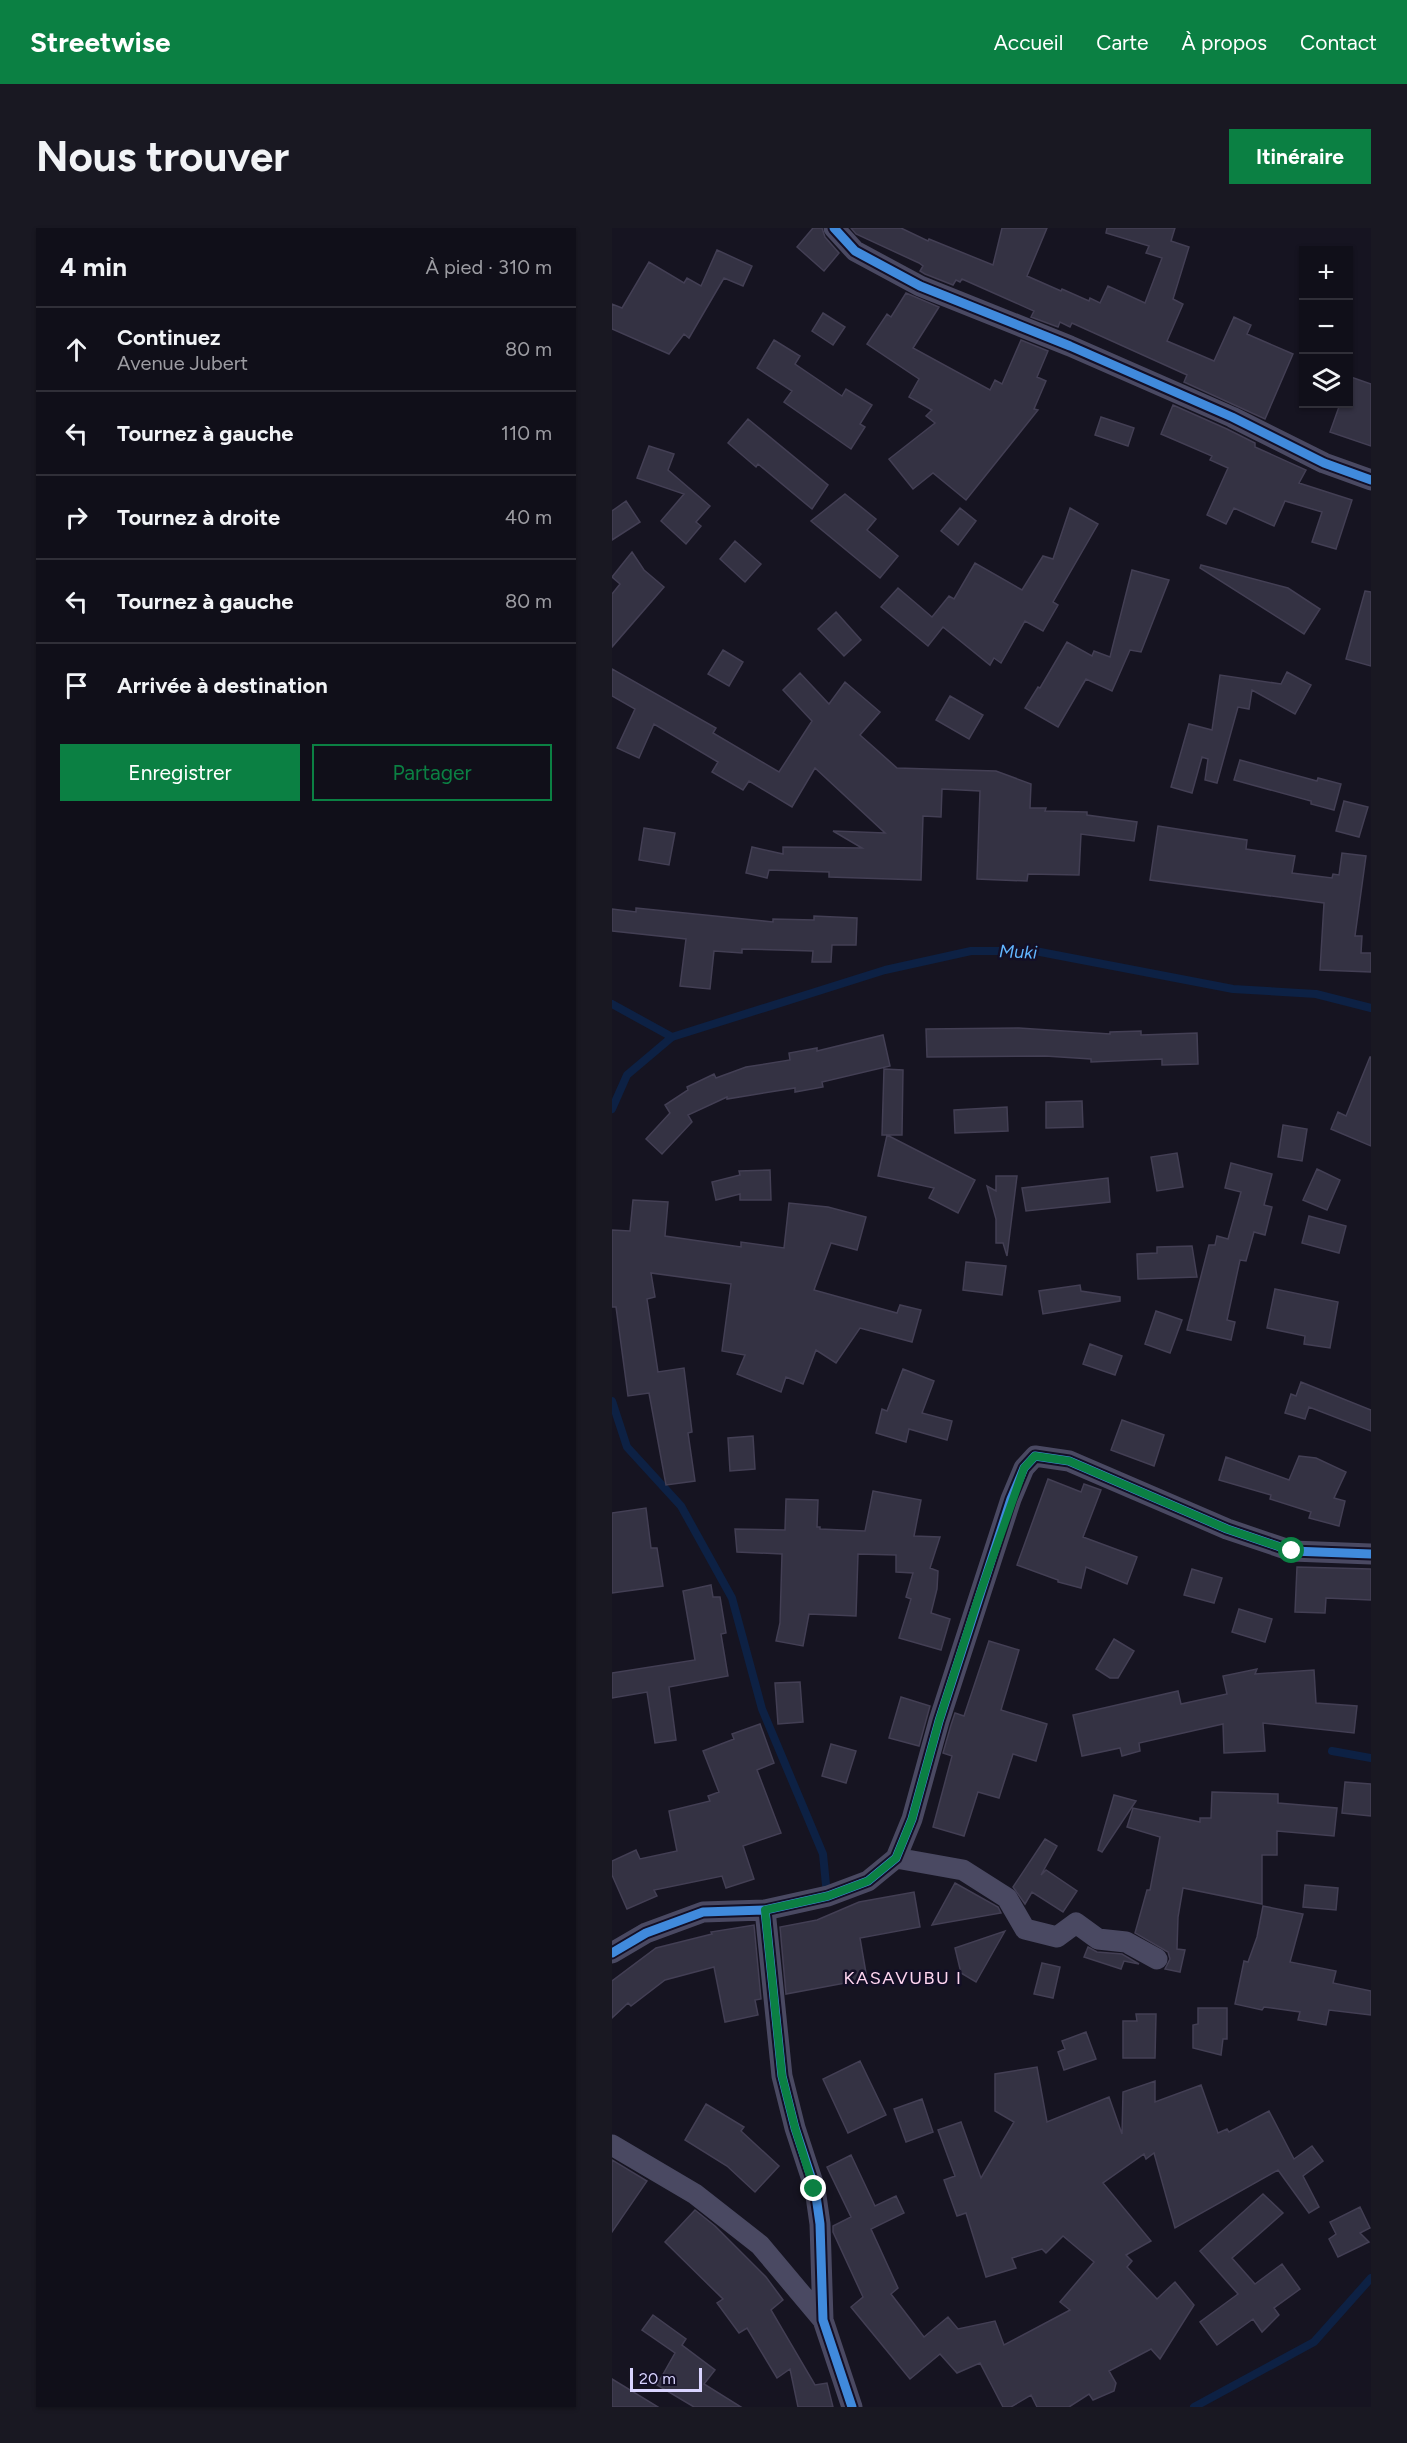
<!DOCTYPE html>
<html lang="fr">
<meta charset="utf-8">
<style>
body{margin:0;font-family:Figtree,sans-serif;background:#191822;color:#f1f3f6}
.controls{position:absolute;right:18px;top:18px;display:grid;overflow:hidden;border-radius:0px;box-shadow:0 2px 4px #0004}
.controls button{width:54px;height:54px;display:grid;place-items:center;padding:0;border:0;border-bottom:2px solid #302f38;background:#100f19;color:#f1f3f6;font:30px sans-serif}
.scale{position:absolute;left:18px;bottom:15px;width:72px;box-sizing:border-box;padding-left:6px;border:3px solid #d9d4ff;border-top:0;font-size:16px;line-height:21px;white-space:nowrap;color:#d9d4ff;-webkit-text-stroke:4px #130f26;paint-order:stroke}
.stop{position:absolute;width:18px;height:18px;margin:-14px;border:4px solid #0b8043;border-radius:50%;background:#fff}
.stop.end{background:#0b8043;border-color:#fff;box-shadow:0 2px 6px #0008}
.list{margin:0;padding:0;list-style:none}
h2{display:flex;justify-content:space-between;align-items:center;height:78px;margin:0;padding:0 24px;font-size:26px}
h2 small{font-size:20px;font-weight:400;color:#9c9ca2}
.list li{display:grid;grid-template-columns:39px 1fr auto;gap:18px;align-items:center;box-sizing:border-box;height:84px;padding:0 24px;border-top:2px solid #302f38}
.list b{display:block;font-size:22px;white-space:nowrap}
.list p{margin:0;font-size:20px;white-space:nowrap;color:#9c9ca2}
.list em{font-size:20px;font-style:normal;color:#9c9ca2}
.actions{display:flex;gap:12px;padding:18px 24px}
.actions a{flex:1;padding:14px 0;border:2px solid #0b8043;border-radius:0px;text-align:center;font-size:21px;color:#0b8043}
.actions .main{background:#0b8043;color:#fff}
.icon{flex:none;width:33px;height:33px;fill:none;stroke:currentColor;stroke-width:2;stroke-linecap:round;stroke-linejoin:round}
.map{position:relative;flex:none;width:759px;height:2179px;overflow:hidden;border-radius:0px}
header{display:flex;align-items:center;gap:36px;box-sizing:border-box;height:84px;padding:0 30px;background:#0b8043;color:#fff}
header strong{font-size:28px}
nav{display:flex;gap:33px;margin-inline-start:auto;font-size:21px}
.intro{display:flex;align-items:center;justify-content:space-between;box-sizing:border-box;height:144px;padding:0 36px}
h1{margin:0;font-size:42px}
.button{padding:15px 27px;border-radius:0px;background:#0b8043;color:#fff;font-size:21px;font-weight:700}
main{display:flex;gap:36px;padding:0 36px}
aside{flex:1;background:#100f19;border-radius:0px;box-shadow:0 2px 4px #0004}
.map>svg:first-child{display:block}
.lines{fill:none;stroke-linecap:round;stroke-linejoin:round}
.stream{stroke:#0d2144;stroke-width:8}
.building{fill:#343243;stroke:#433f54;stroke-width:1.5}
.street{stroke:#4a4962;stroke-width:21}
.cycleway-casing{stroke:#130f26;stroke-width:13}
.cycleway{stroke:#408adc;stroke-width:9}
.route{stroke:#0b8043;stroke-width:8}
.labels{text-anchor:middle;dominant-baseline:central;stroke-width:5;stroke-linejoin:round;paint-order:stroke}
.water-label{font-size:18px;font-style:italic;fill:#62b6ff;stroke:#130f26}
.neighbourhood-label{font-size:18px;letter-spacing:1.5px;fill:#ffd6f0;stroke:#130f26}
</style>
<header>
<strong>Streetwise</strong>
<nav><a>Accueil</a><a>Carte</a><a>À propos</a><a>Contact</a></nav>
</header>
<div class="intro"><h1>Nous trouver</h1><a class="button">Itinéraire</a></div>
<main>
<aside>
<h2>4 min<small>À pied · 310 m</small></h2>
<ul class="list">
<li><svg class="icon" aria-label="ahead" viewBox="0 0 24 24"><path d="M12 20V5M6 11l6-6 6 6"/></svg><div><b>Continuez</b><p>Avenue Jubert</p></div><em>80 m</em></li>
<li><svg class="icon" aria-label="left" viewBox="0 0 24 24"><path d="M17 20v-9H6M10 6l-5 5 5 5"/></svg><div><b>Tournez à gauche</b></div><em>110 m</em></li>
<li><svg class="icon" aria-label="right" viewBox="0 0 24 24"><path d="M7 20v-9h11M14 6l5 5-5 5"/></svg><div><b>Tournez à droite</b></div><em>40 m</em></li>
<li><svg class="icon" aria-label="left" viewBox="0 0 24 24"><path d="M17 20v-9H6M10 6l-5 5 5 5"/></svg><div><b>Tournez à gauche</b></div><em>80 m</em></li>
<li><svg class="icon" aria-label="arrive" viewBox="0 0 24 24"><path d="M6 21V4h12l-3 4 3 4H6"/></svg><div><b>Arrivée à destination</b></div></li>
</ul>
<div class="actions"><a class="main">Enregistrer</a><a>Partager</a></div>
</aside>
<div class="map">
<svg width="759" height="2179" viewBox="0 0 759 2179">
<rect width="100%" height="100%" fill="#161421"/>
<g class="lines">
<path class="stream" d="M 0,776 L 60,809
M 0,881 L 15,847 L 60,809 L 273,742 L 359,723 L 423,723 L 621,761 L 704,766 L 759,780
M 0,1173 L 15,1219 L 69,1278 L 120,1370 L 150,1481 L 211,1626 L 215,1667
M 720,1523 L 759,1530
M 582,2179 L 702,2114 L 759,2050"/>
</g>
<path class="building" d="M 201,0 L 210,0 L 213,9 L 227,25 L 212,43 L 185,19 Z
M 239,0 L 289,0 L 316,13 L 317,11 L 381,37 L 390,0 L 435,0 L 415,48 L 449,63 L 450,61 L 477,73 L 478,70 L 488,75 L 496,58 L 533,75 L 550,30 L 534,25 L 537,18 L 494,5 L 495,0 L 563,0 L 559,13 L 577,19 L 561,71 L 571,76 L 555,113 L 602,133 L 622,89 L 639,97 L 635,106 L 681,126 L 653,191 L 572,154 L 575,147 L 564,142 L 460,95 L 458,99 L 448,94 L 446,99 L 419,89 L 422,83 L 350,51 L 348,54 L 344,52 L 341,57 L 313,46 L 308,43 L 311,38 L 307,35 L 244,6 Z
M 105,22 L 140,38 L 131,58 L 112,50 L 77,110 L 72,106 L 57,126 L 0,101 L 0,76 L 10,80 L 37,34 L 72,55 L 75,50 L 89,58 Z
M 294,65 L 327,79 L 301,120 L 378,162 L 383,152 L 390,156 L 409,112 L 436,123 L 425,149 L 434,153 L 422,181 L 426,182 L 354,272 L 321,245 L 301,261 L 277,231 L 323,195 L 314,188 L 320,182 L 297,169 L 307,151 L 255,116 L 275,86 L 279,89 Z
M 211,85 L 233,99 L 221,117 L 200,103 Z
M 162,112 L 188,128 L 183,136 L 230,168 L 234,161 L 260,177 L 248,196 L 253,199 L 239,221 L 172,174 L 180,163 L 145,140 Z
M 736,148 L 759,156 L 759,218 L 718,204 L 728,176 L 736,176 Z
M 561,177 L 615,201 L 643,215 L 643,219 L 694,242 L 687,255 L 740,272 L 724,321 L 700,314 L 710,284 L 673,273 L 662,298 L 622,280 L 614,296 L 595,287 L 616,240 L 598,232 L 600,228 L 549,206 Z
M 489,189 L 522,200 L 516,218 L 483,207 Z
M 136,191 L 216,257 L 200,281 L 146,236 L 144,239 L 116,215 Z
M 37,218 L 62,226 L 56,242 L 98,278 L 84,294 L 89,298 L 74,316 L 49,293 L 72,266 L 25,250 Z
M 233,266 L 264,291 L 255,302 L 286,328 L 268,350 L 199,293 Z
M 14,273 L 28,294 L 0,312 L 0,283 Z
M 348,280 L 364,293 L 346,317 L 329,303 Z
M 458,280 L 486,296 L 441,374 L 446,377 L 431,403 L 413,393 L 389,435 L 382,430 L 378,437 L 331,399 L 316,418 L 269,379 L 286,360 L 320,389 L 337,368 L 342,371 L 363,335 L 410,362 L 431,328 L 441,331 Z
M 123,313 L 149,336 L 133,354 L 108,331 Z
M 20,324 L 32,342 L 52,359 L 0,419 L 0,366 L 8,356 L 0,349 Z
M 589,337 L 676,360 L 708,381 L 692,406 L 588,340 Z
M 520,342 L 557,352 L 529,424 L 518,422 L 500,463 L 474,451 L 446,499 L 413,480 L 426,459 L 428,460 L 455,414 L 480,428 L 482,423 L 498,429 Z
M 753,363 L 759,364 L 759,438 L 734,431 Z
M 224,384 L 249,412 L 232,428 L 206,401 Z
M 111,422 L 131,434 L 117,458 L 96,446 Z
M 0,441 L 104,500 L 101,505 L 167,544 L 200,493 L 171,462 L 188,445 L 217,476 L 233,454 L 268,484 L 248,507 L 285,540 L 384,543 L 419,556 L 418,580 L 434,580 L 433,583 L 475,584 L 475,587 L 525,594 L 522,613 L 469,606 L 467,647 L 416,646 L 415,653 L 365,651 L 368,563 L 330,561 L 329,589 L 311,588 L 309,652 L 217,649 L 217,644 L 157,642 L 155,650 L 134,645 L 140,619 L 171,626 L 171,619 L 250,620 L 221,603 L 273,605 L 203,540 L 180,579 L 137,553 L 131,562 L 100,544 L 106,534 L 42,496 L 27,530 L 5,520 L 23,481 L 0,468 Z
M 675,444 L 699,457 L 683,486 L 640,462 L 637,481 L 626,479 L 605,555 L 593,552 L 596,531 L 590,529 L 580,565 L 559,559 L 577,496 L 600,502 L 608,447 L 669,456 Z
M 338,468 L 371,487 L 357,511 L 324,492 Z
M 628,532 L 705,553 L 706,550 L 729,556 L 722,582 L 699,576 L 699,573 L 622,552 Z
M 732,573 L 756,579 L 747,609 L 724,603 Z
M 546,598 L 635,612 L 634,621 L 683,628 L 680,645 L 720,650 L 721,646 L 727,647 L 730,625 L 754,628 L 743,708 L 750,708 L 749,725 L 759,725 L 759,744 L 708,742 L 712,675 L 538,652 Z
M 32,600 L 63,605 L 57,637 L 27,632 Z
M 24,680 L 161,694 L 161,691 L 202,692 L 202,688 L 245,690 L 244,717 L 220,717 L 219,734 L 200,734 L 201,723 L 130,721 L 130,725 L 102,723 L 98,761 L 68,758 L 74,711 L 0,703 L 0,681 L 24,684 Z
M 407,800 L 498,806 L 498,804 L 529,803 L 529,807 L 585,805 L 586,836 L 550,837 L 550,831 L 479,834 L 479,831 L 433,828 L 315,829 L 314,801 Z
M 271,807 L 278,838 L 210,854 L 211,859 L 183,864 L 183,860 L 115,871 L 115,869 L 76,887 L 80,894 L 50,926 L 34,911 L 58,885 L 53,877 L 76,862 L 75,859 L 102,846 L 104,850 L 134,839 L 178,832 L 177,825 L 205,820 L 205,823 Z
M 758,829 L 759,829 L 759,918 L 719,901 L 726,884 L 734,888 Z
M 272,841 L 291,842 L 290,907 L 270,907 Z
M 470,873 L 471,899 L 434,900 L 434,874 Z
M 395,879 L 396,903 L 343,905 L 342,882 Z
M 671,897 L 695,901 L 690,933 L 666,929 Z
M 275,907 L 363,952 L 346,985 L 317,970 L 322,960 L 266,948 Z
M 565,925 L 571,959 L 545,963 L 539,929 Z
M 619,935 L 660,946 L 652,977 L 660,979 L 653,1007 L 642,1004 L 634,1033 L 628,1032 L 615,1092 L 623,1094 L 619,1112 L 575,1102 L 597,1017 L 603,1017 L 605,1008 L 616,1011 L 629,964 L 613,960 Z
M 705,941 L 728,952 L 715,982 L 691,972 Z
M 158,942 L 159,972 L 128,972 L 128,966 L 104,972 L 100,954 L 128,947 L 127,943 Z
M 384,948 L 405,948 L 395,1028 L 391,1015 L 384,1015 L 384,991 L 375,958 L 384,963 Z
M 496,950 L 498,974 L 414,983 L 410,960 Z
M 21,972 L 56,974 L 53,1008 L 129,1019 L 129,1014 L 172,1020 L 177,975 L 216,979 L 254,989 L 245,1022 L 219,1015 L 202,1062 L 285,1085 L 288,1077 L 309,1082 L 300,1114 L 248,1100 L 224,1135 L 204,1122 L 191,1156 L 174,1149 L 169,1164 L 125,1146 L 133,1127 L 110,1123 L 119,1056 L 39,1045 L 43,1069 L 35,1071 L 46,1144 L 72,1140 L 80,1204 L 76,1205 L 83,1253 L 54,1257 L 37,1165 L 16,1168 L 4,1079 L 0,1079 L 0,1002 L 18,1003 Z
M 697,988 L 734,998 L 727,1025 L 690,1015 Z
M 580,1018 L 585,1049 L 526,1051 L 525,1026 L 545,1025 L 545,1019 Z
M 354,1034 L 394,1038 L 390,1067 L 351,1062 Z
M 468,1057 L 469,1063 L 508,1069 L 508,1073 L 431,1086 L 427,1063 Z
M 663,1061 L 726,1074 L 718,1120 L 692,1116 L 693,1108 L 655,1100 Z
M 544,1083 L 570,1092 L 558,1125 L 533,1116 Z
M 478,1116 L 510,1128 L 503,1147 L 471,1136 Z
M 291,1141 L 322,1153 L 310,1185 L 340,1193 L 335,1212 L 297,1201 L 294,1214 L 264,1205 L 270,1181 L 275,1183 Z
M 689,1154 L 759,1182 L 759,1203 L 697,1179 L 693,1191 L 673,1185 L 679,1166 L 684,1168 Z
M 510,1192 L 552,1207 L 542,1238 L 499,1222 Z
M 141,1208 L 143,1241 L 118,1243 L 116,1210 Z
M 687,1228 L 704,1230 L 734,1244 L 722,1270 L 733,1273 L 727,1298 L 697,1290 L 699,1284 L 658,1271 L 659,1267 L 607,1252 L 614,1229 L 677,1252 Z
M 436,1251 L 469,1264 L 472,1256 L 489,1262 L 471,1309 L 525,1329 L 515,1356 L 474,1339 L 469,1360 L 446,1354 L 446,1352 L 405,1337 Z
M 261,1263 L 309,1272 L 302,1308 L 328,1309 L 318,1340 L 326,1343 L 325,1361 L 319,1385 L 338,1391 L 329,1422 L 287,1410 L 299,1371 L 294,1369 L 301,1345 L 284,1344 L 284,1327 L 246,1326 L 244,1388 L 197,1386 L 191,1418 L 164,1413 L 168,1395 L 170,1326 L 125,1324 L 123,1301 L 173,1302 L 174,1271 L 206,1272 L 205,1299 L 208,1299 L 208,1301 L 253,1303 Z
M 34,1280 L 39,1320 L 45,1320 L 51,1358 L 0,1365 L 0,1285 Z
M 685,1339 L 759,1341 L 759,1372 L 714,1370 L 713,1385 L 683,1384 Z
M 580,1341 L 610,1350 L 602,1375 L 572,1367 Z
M 99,1357 L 101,1369 L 108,1369 L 114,1405 L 109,1406 L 116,1448 L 57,1459 L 64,1512 L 43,1515 L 35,1464 L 0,1470 L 0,1445 L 83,1432 L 71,1363 Z
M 627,1381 L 660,1391 L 653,1414 L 620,1404 Z
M 502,1411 L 522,1423 L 506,1450 L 498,1450 L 484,1441 Z
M 377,1413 L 407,1422 L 389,1482 L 435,1496 L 424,1533 L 401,1526 L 387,1570 L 366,1564 L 352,1608 L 321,1599 L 340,1528 L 331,1525 L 339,1497 L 343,1485 L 352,1488 Z
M 645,1441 L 643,1446 L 702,1442 L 704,1475 L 745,1478 L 742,1505 L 651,1495 L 653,1523 L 612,1525 L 611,1496 L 527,1515 L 528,1523 L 510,1528 L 508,1520 L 470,1528 L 461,1487 L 566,1463 L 569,1476 L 615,1466 L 611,1448 Z
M 188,1454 L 191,1494 L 166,1496 L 163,1455 Z
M 289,1469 L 318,1478 L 307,1518 L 277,1510 Z
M 148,1496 L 162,1535 L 145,1542 L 169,1605 L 131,1618 L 142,1651 L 114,1660 L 110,1648 L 42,1662 L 45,1668 L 15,1681 L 0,1647 L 0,1633 L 24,1622 L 28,1631 L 65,1623 L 57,1583 L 98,1573 L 96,1568 L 107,1564 L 91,1523 L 122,1511 L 120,1506 Z
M 219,1516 L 244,1523 L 234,1555 L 210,1548 Z
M 733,1554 L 759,1556 L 759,1588 L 730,1585 Z
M 600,1564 L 666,1566 L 666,1575 L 725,1580 L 722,1608 L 665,1603 L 665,1627 L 650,1627 L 650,1676 L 571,1660 L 566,1689 L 565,1721 L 573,1722 L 568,1744 L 553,1741 L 558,1731 L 556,1724 L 523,1705 L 535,1662 L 538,1662 L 548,1609 L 515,1599 L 521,1580 L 588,1594 L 588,1590 L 599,1590 Z
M 502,1567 L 524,1573 L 490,1624 L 486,1622 Z
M 433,1611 L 445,1618 L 429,1647 L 434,1642 L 465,1663 L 451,1684 L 420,1664 L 413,1676 L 401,1659 Z
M 343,1655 L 386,1679 L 389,1685 L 320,1697 Z
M 693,1657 L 726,1660 L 724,1682 L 691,1679 Z
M 302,1664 L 308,1699 L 248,1710 L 255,1751 L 174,1766 L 168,1699 L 205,1692 L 247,1674 Z
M 651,1678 L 691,1686 L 678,1734 L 724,1743 L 721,1755 L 759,1763 L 759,1787 L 717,1782 L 714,1797 L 686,1792 L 688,1784 L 652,1779 L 650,1782 L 623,1776 L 632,1733 L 636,1734 L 645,1709 Z
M 142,1697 L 149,1771 L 143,1772 L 146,1787 L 113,1794 L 102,1739 L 53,1752 L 19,1778 L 16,1775 L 0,1790 L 0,1753 L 44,1720 L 100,1706 L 99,1704 Z
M 393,1703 L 364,1754 L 349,1745 L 343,1720 Z
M 476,1719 L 485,1724 L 510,1726 L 527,1736 L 512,1733 L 509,1741 L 472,1729 Z
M 430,1735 L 448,1739 L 441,1770 L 422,1766 Z
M 586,1780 L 615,1780 L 615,1811 L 611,1811 L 609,1827 L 581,1820 L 581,1797 L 586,1796 Z
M 524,1786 L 544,1786 L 543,1830 L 511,1830 L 511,1793 L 525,1793 Z
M 474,1804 L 484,1831 L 452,1842 L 446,1824 L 453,1821 L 450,1813 Z
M 248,1833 L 274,1887 L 236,1905 L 211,1851 Z
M 425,1839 L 435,1894 L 497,1869 L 510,1906 L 511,1864 L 543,1853 L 543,1874 L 589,1857 L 606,1905 L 615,1901 L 617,1904 L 657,1883 L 682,1931 L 700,1918 L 711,1933 L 691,1948 L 707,1979 L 697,1985 L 666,1942 L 563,2000 L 542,1925 L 534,1931 L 532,1926 L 491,1955 L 539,2013 L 514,2027 L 520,2033 L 515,2039 L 545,2071 L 563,2054 L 582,2077 L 548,2131 L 539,2121 L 497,2143 L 504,2155 L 502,2163 L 481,2172 L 477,2166 L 457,2179 L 425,2179 L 419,2167 L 399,2179 L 391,2179 L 368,2135 L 345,2145 L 328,2126 L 298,2151 L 239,2079 L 251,2069 L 221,2004 L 221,1998 L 239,1989 L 215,1939 L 239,1927 L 263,1978 L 284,1968 L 292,1985 L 259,2001 L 286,2060 L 279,2066 L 312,2109 L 336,2089 L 346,2101 L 383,2093 L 392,2117 L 458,2082 L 448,2074 L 482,2034 L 451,2008 L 434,2025 L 430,2021 L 400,2030 L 404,2040 L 374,2049 L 354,1985 L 345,1988 L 332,1952 L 343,1948 L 326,1902 L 349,1894 L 369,1950 L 402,1894 L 383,1883 L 383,1846 Z
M 310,1871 L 321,1904 L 294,1914 L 282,1881 Z
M 94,1876 L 132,1899 L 129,1903 L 167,1938 L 143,1964 L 115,1938 L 73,1912 Z
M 0,1932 L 35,1953 L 0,2004 Z
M 651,1966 L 671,1985 L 620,2030 L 643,2056 L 670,2036 L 688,2061 L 662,2080 L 667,2087 L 650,2104 L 641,2091 L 605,2117 L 588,2094 L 626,2066 L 588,2023 Z
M 748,1979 L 758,2000 L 748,2005 L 757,2014 L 726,2029 L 717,2011 L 724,2006 L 718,1994 Z
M 83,1982 L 103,1998 L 154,2049 L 171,2072 L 159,2082 L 203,2157 L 215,2155 L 221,2179 L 186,2179 L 178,2141 L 165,2150 L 135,2100 L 127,2105 L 105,2075 L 111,2071 L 53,2014 Z
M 41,2087 L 74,2111 L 70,2117 L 103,2142 L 92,2156 L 129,2179 L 82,2179 L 45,2157 L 63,2125 L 30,2102 Z
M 0,2151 L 46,2179 L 0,2179 Z"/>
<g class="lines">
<path class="street" d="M 222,0 L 243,23 L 308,58 L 458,118 L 620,189 L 712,235 L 759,252
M 284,1630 L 351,1642 L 395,1670 L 413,1701 L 445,1709 L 464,1695 L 486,1711 L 514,1714 L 545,1731
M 153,1682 L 170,1848 L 183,1900 L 203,1961 L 208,1996 L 211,2092 L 240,2179
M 0,1725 L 34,1705 L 91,1684 L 153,1682 L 216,1668 L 256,1653 L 284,1630 L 300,1591 L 327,1493 L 399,1271 L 412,1240 L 423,1228 L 457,1233 L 615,1301 L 680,1323 L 759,1326
M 0,1917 L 83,1966 L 148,2017 L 211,2092"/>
<defs>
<path id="cycleway" d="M 222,0 L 243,23 L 308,58 L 458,118 L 620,189 L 712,235 L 759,252
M 153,1682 L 170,1848 L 183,1900 L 203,1961 L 208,1996 L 211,2092 L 240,2179
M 0,1725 L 34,1705 L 91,1684 L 153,1682 L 216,1668 L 256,1653 L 284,1630 L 300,1591 L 327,1493 L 399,1271 L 412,1240 L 423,1228 L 457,1233 L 615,1301 L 680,1323 L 759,1326"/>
</defs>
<use href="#cycleway" class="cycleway-casing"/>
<use href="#cycleway" class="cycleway"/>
</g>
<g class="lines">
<path class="route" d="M 202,1961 L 183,1900 L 170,1848 L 153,1682 L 216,1668 L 256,1653 L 284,1630 L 300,1591 L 327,1493 L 365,1374 L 412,1240 L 423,1228 L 457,1233 L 615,1301 L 680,1323"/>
</g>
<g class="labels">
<g class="water-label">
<text transform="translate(406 724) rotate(2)">Muki</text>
</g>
<g class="neighbourhood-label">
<text x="291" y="1750">KASAVUBU I</text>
</g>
</g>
</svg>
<div class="controls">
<button>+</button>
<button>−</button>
<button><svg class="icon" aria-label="layers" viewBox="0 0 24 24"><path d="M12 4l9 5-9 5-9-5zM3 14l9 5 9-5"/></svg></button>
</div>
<div class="scale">20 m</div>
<div class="stop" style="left:680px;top:1323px"></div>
<div class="stop end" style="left:202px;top:1961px"></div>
</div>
</main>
